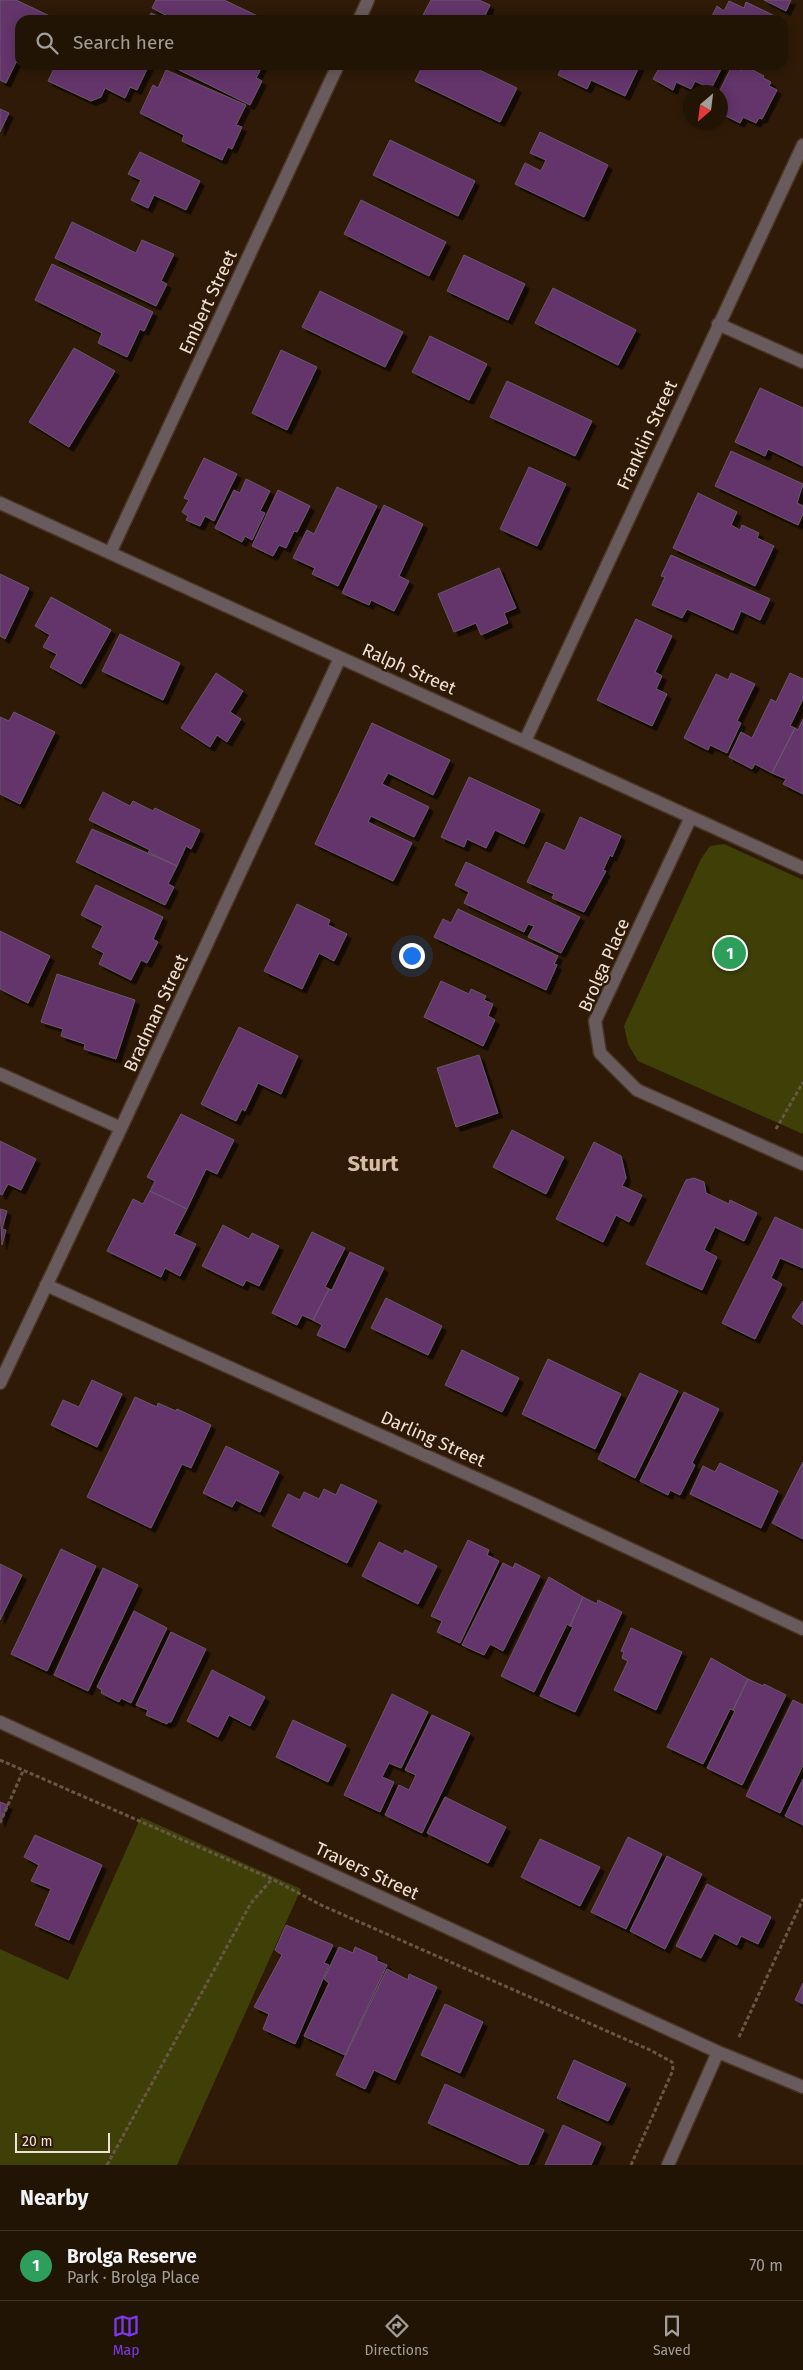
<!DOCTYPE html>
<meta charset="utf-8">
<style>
body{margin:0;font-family:"Fira Sans",sans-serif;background:#2a1d0f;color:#f1f3f6}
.compass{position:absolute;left:683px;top:85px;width:45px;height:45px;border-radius:50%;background:#221405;box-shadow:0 2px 12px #0003;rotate:208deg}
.scale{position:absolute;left:15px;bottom:12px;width:95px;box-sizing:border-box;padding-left:5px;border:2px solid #efe1d5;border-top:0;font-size:14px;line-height:18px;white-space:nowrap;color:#efe1d5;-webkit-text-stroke:4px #2e1a07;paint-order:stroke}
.you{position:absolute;left:411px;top:955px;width:18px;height:18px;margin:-12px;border:4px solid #fff;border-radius:50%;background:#1a73e8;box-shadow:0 0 0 8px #1a73e833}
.badge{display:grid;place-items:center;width:32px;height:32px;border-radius:50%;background:#7c3aed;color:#fff;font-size:16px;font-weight:700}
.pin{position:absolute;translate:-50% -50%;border:2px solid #fff;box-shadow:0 1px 5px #0006}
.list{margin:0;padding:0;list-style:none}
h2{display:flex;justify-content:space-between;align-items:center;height:65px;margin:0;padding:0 20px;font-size:21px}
h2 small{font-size:16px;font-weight:400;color:#a29e9a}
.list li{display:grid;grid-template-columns:32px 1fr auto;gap:15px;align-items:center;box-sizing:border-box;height:70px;padding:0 20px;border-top:1px solid #3f3327}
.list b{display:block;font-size:19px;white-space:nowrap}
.list p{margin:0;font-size:16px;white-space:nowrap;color:#a29e9a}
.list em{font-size:16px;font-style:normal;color:#a29e9a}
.icon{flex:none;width:28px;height:28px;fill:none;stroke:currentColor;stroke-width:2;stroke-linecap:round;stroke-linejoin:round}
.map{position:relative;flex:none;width:803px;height:2165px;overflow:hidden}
.search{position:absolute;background:#221405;box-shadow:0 2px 12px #0003;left:15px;right:15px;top:15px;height:55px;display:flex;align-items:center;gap:12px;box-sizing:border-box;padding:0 18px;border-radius:15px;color:#a29e9a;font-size:19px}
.sheet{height:135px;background:#221405}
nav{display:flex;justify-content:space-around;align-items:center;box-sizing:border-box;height:70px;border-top:1px solid #3f3327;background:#221405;font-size:14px;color:#a29e9a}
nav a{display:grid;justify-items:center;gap:2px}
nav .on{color:#7c3aed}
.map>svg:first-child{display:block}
.green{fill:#3f4008}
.building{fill:#63366b;stroke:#6a566e;filter:url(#shadow)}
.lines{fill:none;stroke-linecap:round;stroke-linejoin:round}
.street-casing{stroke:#493624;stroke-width:15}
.path{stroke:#695746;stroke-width:3;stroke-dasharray:4 2.5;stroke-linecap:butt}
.street{stroke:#695a5d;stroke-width:12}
.labels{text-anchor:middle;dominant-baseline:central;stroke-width:5;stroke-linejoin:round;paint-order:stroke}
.street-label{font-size:18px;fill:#efe1d5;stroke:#2e1a07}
.district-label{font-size:22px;font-weight:bold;fill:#d6bca4;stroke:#2e1a07}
</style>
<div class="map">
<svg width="803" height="2165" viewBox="0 0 803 2165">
<defs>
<filter id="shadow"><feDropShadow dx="4.5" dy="4.5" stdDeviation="0" flood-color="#0009"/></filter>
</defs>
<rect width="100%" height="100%" fill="#2e1a07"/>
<path class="green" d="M 724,844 L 803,880 L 803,1134 L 638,1061 L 628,1044 L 624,1026 L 701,859 L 710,846 Z
M 141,1817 L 301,1889 L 177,2165 L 0,2165 L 0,1949 L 68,1980 Z"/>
<path class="building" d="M 0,0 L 16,0 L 54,18 L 20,20 L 20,64 L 16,62 L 6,83 L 0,80 Z
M 156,0 L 224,0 L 266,20 L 175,20 L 152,8 Z
M 431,0 L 479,0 L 490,5 L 483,20 L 435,20 L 423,15 Z
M 764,0 L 791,0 L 786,11 Z
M 729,1 L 744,8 L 746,2 L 777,17 L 776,20 L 710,20 L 717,6 L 724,11 Z
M 151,13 L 166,20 L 147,20 Z
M 56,65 L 149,65 L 137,90 L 130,87 L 125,98 L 105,88 L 101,97 L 91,101 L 48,81 Z
M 169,65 L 263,65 L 256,78 L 262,81 L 250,105 Z
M 423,65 L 469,65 L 517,88 L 500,122 L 415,81 Z
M 563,65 L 640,65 L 625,96 L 591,80 L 587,89 L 558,75 Z
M 661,65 L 723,65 L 711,89 L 695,81 L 691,89 L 676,82 L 673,90 L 653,79 Z
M 732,66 L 742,71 L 745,66 L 764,76 L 763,78 L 771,82 L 769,86 L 777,90 L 762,119 L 759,118 L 756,123 L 743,117 L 740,123 L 724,115 L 727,110 L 721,108 L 725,101 L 720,98 L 719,92 Z
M 166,70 L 246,105 L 236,125 L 242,127 L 232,149 L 228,147 L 222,160 L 182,141 L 184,135 L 140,113 L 153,85 L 158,88 Z
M 0,109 L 9,113 L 0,132 Z
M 540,132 L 608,165 L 584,217 L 515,184 L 525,163 L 541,171 L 546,160 L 530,153 Z
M 390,140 L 475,181 L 458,216 L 373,175 Z
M 140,152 L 200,181 L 186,210 L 154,195 L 148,208 L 131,200 L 141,180 L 128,174 Z
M 361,200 L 446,242 L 429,276 L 344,234 Z
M 72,222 L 136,253 L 142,240 L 174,254 L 161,281 L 167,284 L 156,306 L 55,258 Z
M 464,255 L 525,284 L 508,320 L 447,291 Z
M 52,264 L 153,312 L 144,331 L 140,329 L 127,357 L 98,343 L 102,333 L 35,300 Z
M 553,288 L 636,330 L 618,365 L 535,323 Z
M 320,291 L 403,332 L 385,367 L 302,327 Z
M 430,336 L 487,364 L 469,400 L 412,372 Z
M 74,348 L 115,371 L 69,447 L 29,422 Z
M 281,350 L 317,367 L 287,430 L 252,413 Z
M 507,381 L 592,421 L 575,456 L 490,417 Z
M 760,388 L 803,408 L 803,466 L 768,449 L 765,456 L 735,442 Z
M 731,451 L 803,484 L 797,503 L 803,506 L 803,514 L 798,525 L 715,486 Z
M 204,458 L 237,474 L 214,521 L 205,516 L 200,526 L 186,520 L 188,516 L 182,512 L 189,500 L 184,498 Z
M 529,467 L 566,484 L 537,546 L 500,529 Z
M 246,479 L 270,491 L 260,511 L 265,513 L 252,540 L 245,536 L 242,542 L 215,528 L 234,490 L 240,493 Z
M 337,487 L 377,506 L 338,586 L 312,574 L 315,568 L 293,558 L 307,530 L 314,534 Z
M 278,490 L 310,506 L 297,532 L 294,531 L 286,548 L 279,545 L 273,556 L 252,546 Z
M 698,493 L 737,512 L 731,525 L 740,530 L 742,525 L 759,533 L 757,538 L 774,546 L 755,586 L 673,548 Z
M 384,505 L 423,524 L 399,576 L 409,581 L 394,611 L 371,600 L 369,605 L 342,593 Z
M 671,555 L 770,599 L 760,620 L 741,611 L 733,630 L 687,609 L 682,618 L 652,605 L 665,577 L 661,576 Z
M 499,568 L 516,608 L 504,613 L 508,623 L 481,635 L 476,623 L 454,632 L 438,594 Z
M 0,574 L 29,588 L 5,639 L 0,636 Z
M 51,597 L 111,630 L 81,684 L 50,667 L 57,654 L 43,647 L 50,635 L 35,626 Z
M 636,619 L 672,636 L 655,672 L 662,676 L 656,689 L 667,694 L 652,726 L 597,700 Z
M 120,634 L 180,663 L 163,700 L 102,671 Z
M 216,673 L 243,691 L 230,712 L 241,719 L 227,742 L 217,735 L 210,747 L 181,728 Z
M 731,673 L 755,684 L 737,721 L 741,723 L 727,753 L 710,745 L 708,750 L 684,738 L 716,674 L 728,680 Z
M 790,673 L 803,679 L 803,699 L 790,726 L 795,728 L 772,773 L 755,764 L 752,769 L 729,757 L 741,732 L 752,738 L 771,699 L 776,702 Z
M 14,712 L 55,732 L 20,804 L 0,794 L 0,717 L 9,721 Z
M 803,719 L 803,794 L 783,784 L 786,779 L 772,773 L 795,728 L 798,730 Z
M 372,723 L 450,760 L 433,795 L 388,773 L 382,784 L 429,807 L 414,837 L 371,816 L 368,822 L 412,843 L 393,881 L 315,844 Z
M 469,777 L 540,810 L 524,844 L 495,830 L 486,848 L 467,839 L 464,847 L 441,837 Z
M 103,792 L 130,806 L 133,801 L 153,811 L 155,808 L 200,830 L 191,849 L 186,846 L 177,866 L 148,852 L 150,850 L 89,820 Z
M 580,817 L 621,836 L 612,857 L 610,855 L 603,870 L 606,871 L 584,912 L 552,898 L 554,894 L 527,882 L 546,842 L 565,851 Z
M 92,829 L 177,866 L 168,884 L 174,887 L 165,905 L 76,862 Z
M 466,862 L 580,917 L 561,953 L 528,937 L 534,926 L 528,924 L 524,932 L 464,903 L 469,892 L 455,885 Z
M 96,885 L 163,917 L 153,939 L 158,942 L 147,963 L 141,960 L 131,980 L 99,964 L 104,953 L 92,947 L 103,926 L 81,915 Z
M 297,904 L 330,920 L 328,925 L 347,934 L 334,961 L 319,953 L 302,989 L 264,971 Z
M 458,909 L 558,956 L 554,964 L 557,965 L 546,990 L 434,937 L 443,919 L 451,923 Z
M 0,931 L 50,956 L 28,1003 L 0,989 Z
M 57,974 L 135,1000 L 116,1059 L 84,1049 L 85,1044 L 61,1036 L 63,1029 L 41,1022 Z
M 441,981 L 469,994 L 471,989 L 486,996 L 484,1000 L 493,1004 L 488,1016 L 495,1020 L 483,1046 L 424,1017 Z
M 239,1027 L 298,1056 L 281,1094 L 258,1083 L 245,1111 L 242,1109 L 236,1121 L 201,1104 Z
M 479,1055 L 498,1113 L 456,1127 L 437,1068 Z
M 181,1114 L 234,1140 L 217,1174 L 206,1169 L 187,1209 L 150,1191 L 155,1181 L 147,1177 Z
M 512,1130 L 564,1157 L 546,1194 L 493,1167 Z
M 0,1141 L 36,1159 L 21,1190 L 8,1184 L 2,1195 L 0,1194 Z
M 594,1142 L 621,1156 L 626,1178 L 622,1186 L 642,1195 L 629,1222 L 616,1215 L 603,1242 L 556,1219 Z
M 694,1178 L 704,1182 L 706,1193 L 729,1204 L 730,1200 L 757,1213 L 744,1241 L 715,1227 L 704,1250 L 717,1257 L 702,1290 L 646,1264 L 686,1180 Z
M 150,1191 L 187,1209 L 174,1234 L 196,1244 L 180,1276 L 165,1268 L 161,1277 L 107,1251 L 133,1199 L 143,1204 Z
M 0,1209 L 7,1211 L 2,1229 L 6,1230 L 2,1245 Z
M 775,1217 L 803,1230 L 803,1268 L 780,1258 L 771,1278 L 782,1284 L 755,1339 L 722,1323 Z
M 223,1225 L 249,1239 L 252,1233 L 279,1246 L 259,1286 L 246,1280 L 243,1286 L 202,1266 Z
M 312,1232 L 345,1248 L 325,1287 L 329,1289 L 313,1320 L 302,1315 L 297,1325 L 272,1313 Z
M 350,1252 L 384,1268 L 345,1348 L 317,1335 L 322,1325 L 313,1320 L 329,1289 L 332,1290 Z
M 386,1298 L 442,1326 L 428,1355 L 371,1328 Z
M 803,1301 L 803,1325 L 792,1317 Z
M 462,1350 L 519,1378 L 502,1412 L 445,1385 Z
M 548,1359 L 621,1394 L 595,1449 L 522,1414 Z
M 640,1373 L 678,1391 L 635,1478 L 598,1459 Z
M 92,1380 L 122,1394 L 97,1447 L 51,1425 L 63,1400 L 79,1407 Z
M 684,1392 L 719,1409 L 692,1463 L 695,1465 L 680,1495 L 670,1490 L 668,1495 L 640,1481 Z
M 135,1397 L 157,1407 L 158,1403 L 176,1411 L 177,1409 L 211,1425 L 191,1468 L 182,1464 L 151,1528 L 87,1497 Z
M 226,1446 L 279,1472 L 260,1512 L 236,1500 L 232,1507 L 203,1493 Z
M 803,1462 L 803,1539 L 772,1523 Z
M 720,1463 L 778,1491 L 761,1528 L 690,1494 L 703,1466 L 715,1472 Z
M 341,1484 L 377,1501 L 347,1563 L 272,1526 L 288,1494 L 300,1500 L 304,1492 L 319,1499 L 324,1489 L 336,1495 Z
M 468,1540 L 489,1550 L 487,1555 L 499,1561 L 460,1643 L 437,1632 L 442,1621 L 431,1616 Z
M 379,1542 L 403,1554 L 405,1550 L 437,1566 L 418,1604 L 362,1576 Z
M 61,1549 L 96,1566 L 47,1671 L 11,1654 Z
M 503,1563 L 513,1568 L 515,1563 L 540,1576 L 503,1651 L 490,1644 L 484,1655 L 462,1645 Z
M 0,1564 L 22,1575 L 0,1620 Z
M 103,1568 L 138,1585 L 88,1691 L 54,1675 Z
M 549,1577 L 583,1597 L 570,1626 L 567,1624 L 534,1692 L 501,1676 Z
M 583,1597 L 597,1604 L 598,1600 L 622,1612 L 575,1712 L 540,1696 L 573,1627 L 570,1626 Z
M 134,1611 L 167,1628 L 131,1703 L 121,1698 L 119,1702 L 101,1693 L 102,1690 L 97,1687 Z
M 631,1628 L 682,1652 L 656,1710 L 614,1690 L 628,1661 L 622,1658 L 624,1652 L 621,1651 Z
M 171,1632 L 206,1649 L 171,1722 L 168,1722 L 167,1724 L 146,1715 L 148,1710 L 136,1705 Z
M 711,1658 L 748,1679 L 733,1710 L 730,1709 L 703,1764 L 667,1747 Z
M 212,1670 L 265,1697 L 250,1726 L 229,1715 L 218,1737 L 187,1721 Z
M 748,1679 L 763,1686 L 764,1684 L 786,1695 L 742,1785 L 707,1768 L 735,1711 L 733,1710 Z
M 392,1694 L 428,1712 L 401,1768 L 389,1763 L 382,1777 L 394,1782 L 380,1812 L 344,1795 Z
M 793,1700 L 803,1705 L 803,1765 L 780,1813 L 746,1796 Z
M 432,1715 L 470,1733 L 422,1833 L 385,1815 L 399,1785 L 409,1790 L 416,1775 L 405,1770 Z
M 293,1720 L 346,1745 L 328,1782 L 276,1757 Z
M 803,1779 L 803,1825 L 785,1816 Z
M 445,1797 L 506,1827 L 488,1863 L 427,1833 Z
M 0,1802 L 8,1805 L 0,1823 Z
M 35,1835 L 102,1865 L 69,1940 L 35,1925 L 51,1889 L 31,1881 L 39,1865 L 24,1857 Z
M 628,1837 L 662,1854 L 626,1929 L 591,1912 Z
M 540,1839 L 600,1867 L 580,1906 L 521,1877 Z
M 667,1856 L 702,1874 L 665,1949 L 630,1931 Z
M 707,1884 L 771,1917 L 758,1944 L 741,1936 L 737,1945 L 714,1933 L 701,1958 L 676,1946 Z
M 286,1925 L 333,1945 L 324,1963 L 329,1965 L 295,2044 L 263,2029 L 269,2014 L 254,2007 L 282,1955 L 275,1950 Z
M 339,1947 L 353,1953 L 355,1947 L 377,1957 L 377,1961 L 387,1965 L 345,2055 L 304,2036 L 329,1983 L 324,1979 Z
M 387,1969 L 408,1980 L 409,1974 L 437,1987 L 395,2080 L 374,2070 L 365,2089 L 336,2075 Z
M 803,1983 L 803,2004 L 795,2000 Z
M 445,2004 L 483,2022 L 460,2073 L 421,2055 Z
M 574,2060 L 626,2084 L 608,2121 L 557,2098 Z
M 445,2084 L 544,2130 L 528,2165 L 521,2165 L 428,2123 Z
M 563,2125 L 601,2143 L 591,2165 L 545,2165 Z"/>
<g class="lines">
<defs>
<path id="street" d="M 359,20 L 368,0
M 718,324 L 803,362
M 0,503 L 803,868
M 110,553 L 338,65
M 525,741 L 803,145
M 691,817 L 595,1021 L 600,1053 L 637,1090 L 803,1164
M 0,1074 L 121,1128
M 46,1285 L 529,1502 L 803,1629
M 0,1383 L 121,1128 L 340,658
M 0,1722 L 718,2052 L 803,2087
M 668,2165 L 718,2052"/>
</defs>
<use href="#street" class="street-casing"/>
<path class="path" d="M 776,1129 L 803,1082
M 0,1760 L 272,1879 L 321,1905 L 650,2050 L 672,2062 L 673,2070 L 631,2165
M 0,1823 L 23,1771
M 739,2037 L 803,1899
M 107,2165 L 251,1903 L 272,1879"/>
<use href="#street" class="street"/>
</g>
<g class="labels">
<g class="street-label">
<text transform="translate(208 302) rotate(-65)">Embert Street</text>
<text transform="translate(647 435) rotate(-65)">Franklin Street</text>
<text transform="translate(409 669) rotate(24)">Ralph Street</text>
<text transform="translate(604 965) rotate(-66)">Brolga Place</text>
<text transform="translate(156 1013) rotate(-65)">Bradman Street</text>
<text transform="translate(433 1439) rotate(24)">Darling Street</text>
<text transform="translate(367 1871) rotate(25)">Travers Street</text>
</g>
<g class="district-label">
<text x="373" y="1163">Sturt</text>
</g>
</g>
</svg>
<svg class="compass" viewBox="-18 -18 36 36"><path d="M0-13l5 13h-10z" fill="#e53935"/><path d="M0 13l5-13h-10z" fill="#a29e9a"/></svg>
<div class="scale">20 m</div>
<div class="you"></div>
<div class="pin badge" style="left:730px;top:953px;background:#2e9e5b">1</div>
<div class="search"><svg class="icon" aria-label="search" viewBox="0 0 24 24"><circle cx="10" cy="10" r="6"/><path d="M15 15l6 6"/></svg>Search here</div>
</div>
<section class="sheet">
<h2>Nearby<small></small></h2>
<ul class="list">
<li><span class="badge" style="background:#2e9e5b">1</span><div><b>Brolga Reserve</b><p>Park · Brolga Place</p></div><em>70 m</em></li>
</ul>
</section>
<nav>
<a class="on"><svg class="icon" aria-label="map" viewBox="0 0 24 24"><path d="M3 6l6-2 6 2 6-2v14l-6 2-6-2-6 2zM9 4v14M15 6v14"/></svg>Map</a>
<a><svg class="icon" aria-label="directions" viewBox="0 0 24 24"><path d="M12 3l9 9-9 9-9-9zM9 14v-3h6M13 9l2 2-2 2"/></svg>Directions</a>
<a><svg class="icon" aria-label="saved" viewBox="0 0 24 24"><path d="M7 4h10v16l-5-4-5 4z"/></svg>Saved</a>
</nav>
